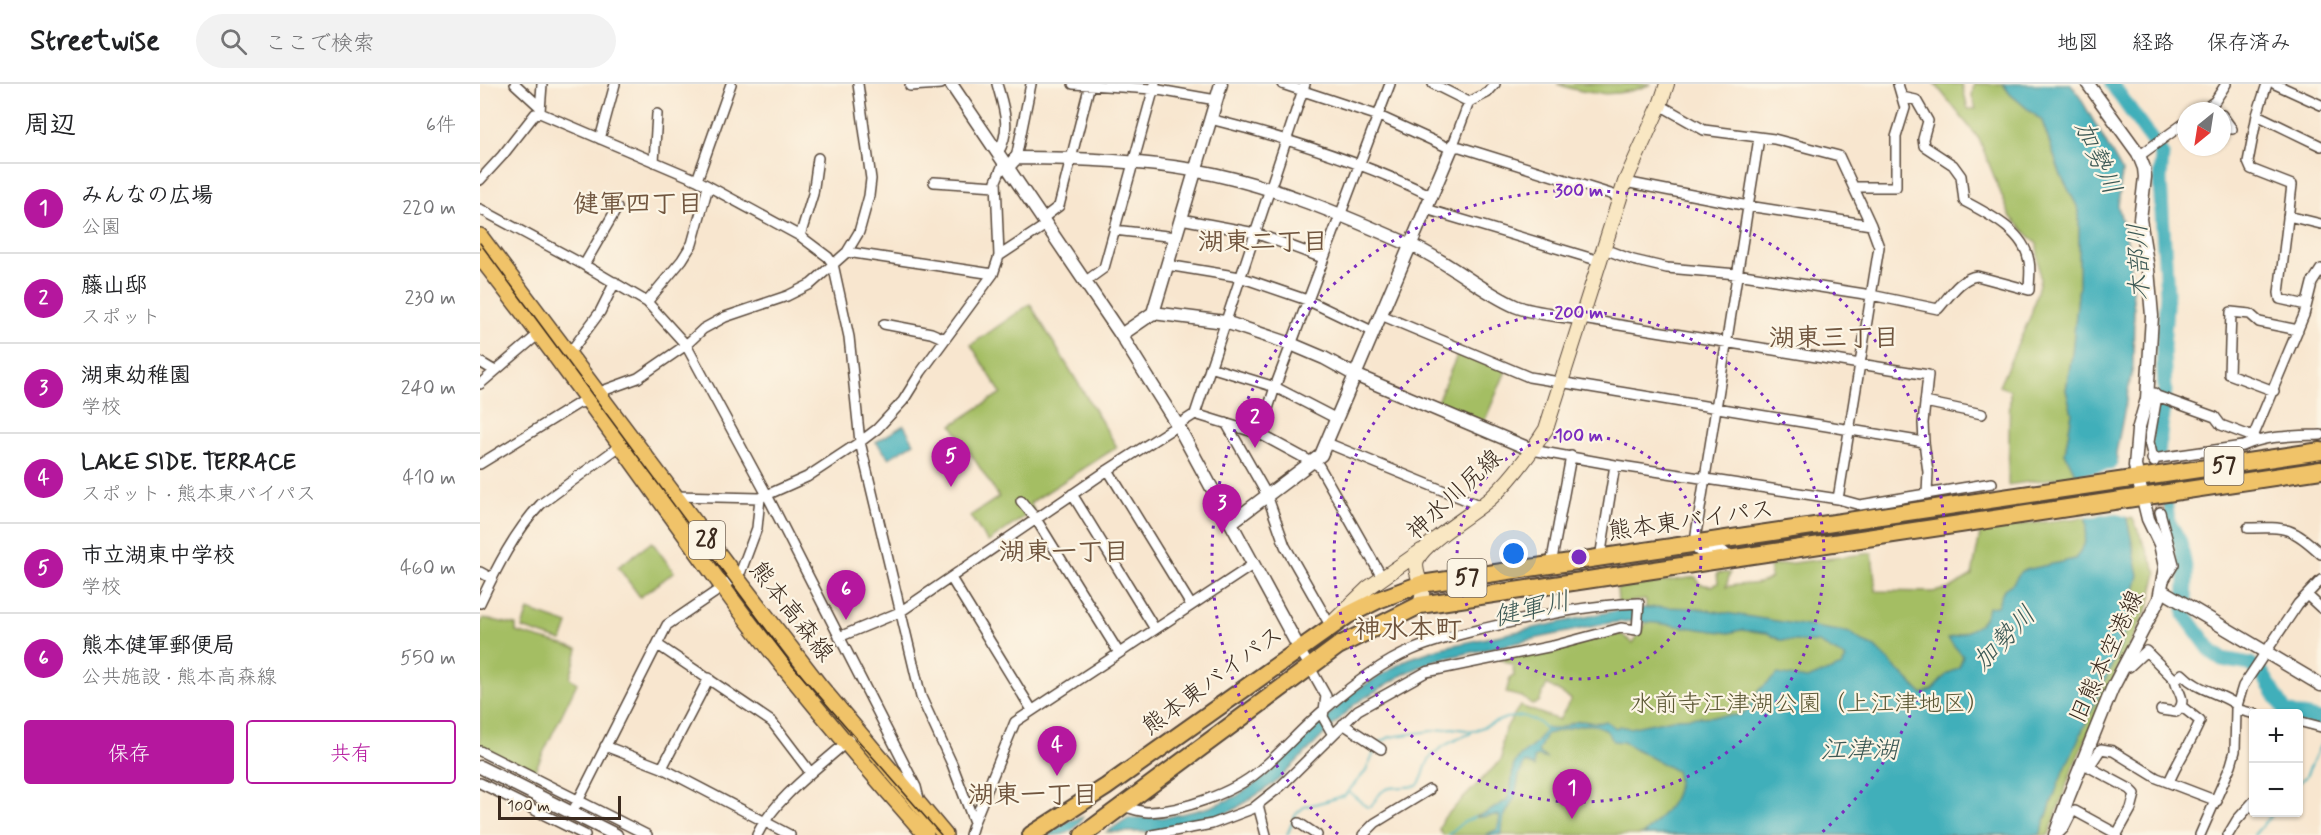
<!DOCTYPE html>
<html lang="ja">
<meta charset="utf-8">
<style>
body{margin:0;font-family:Mynerve,"Klee One",sans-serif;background:#f2f2f2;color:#202124}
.controls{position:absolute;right:18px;bottom:18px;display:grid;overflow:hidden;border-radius:6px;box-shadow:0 2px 4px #0004}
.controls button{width:54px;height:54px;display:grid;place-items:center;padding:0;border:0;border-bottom:2px solid #e0e0e0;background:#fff;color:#202124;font:30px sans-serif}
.compass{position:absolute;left:1697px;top:18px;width:54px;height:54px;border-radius:50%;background:#fff;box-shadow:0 2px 4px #0004;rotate:210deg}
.scale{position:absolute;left:18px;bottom:15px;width:123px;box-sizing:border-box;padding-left:6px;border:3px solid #3b2a1e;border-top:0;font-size:16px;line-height:21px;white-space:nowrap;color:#3b2a1e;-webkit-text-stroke:4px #fcf5e5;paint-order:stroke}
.you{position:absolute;left:1034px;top:470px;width:21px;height:21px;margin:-15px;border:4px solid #fff;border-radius:50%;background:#1a73e8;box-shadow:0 0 0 9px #1a73e833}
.badge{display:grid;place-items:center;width:39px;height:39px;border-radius:50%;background:#b5179e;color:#fff;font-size:20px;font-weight:700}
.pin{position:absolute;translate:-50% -50px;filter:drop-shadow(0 2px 3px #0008)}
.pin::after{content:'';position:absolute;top:32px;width:21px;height:18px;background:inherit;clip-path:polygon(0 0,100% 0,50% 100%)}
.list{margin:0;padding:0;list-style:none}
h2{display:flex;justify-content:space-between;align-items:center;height:78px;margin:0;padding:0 24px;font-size:26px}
h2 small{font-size:20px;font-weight:400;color:#757577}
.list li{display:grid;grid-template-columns:39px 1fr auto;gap:18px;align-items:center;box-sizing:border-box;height:90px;padding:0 24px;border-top:2px solid #e0e0e0}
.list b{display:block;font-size:22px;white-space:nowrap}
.list p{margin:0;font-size:20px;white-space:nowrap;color:#757577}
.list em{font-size:20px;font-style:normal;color:#757577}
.actions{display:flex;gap:12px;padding:18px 24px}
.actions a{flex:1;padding:14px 0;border:2px solid #b5179e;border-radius:6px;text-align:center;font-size:21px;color:#b5179e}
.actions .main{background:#b5179e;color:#fff}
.icon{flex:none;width:33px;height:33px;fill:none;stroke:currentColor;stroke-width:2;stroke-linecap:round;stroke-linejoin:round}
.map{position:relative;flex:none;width:1841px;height:751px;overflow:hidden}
header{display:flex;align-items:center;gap:36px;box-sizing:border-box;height:84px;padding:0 30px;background:#fff;border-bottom:2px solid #e0e0e0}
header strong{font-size:28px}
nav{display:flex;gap:33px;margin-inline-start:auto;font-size:21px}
.search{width:420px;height:54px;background:#f2f2f2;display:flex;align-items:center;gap:15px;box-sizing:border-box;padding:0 21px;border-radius:33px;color:#757577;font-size:22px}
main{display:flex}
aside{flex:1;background:#fff}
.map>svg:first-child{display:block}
.green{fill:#a4be64;stroke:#707441;stroke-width:1.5}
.water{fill:#3fafba;stroke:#3d6c6c;stroke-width:1.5}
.pier{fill:#f8e6cf}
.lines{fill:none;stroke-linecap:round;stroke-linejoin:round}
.stream{stroke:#3fafba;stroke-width:2}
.river{stroke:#3fafba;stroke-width:15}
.minor-tunnel{stroke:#d2c0ac;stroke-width:9;stroke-dasharray:9 4.5;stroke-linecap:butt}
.minor-casing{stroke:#574639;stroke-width:12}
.tertiary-casing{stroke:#574639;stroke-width:15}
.secondary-casing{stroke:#574639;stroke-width:16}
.primary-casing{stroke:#574639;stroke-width:18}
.trunk-casing{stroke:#574639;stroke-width:20}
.minor{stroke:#fff;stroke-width:9}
.tertiary{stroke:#fff;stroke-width:12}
.secondary{stroke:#f9e7c3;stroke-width:14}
.primary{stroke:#f0c369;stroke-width:15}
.trunk{stroke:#f0c369;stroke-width:16}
.tram{stroke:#3b2a1e;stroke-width:1.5}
.ring{fill:none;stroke:#7b2cbf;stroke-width:3;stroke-dasharray:3 6}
.labels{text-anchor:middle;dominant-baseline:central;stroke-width:4.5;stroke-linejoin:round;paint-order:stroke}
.shield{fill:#fcf5e5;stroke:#75675a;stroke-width:1.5}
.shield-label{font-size:22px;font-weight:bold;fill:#3b2a1e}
.street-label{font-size:24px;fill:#3b2a1e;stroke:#fcf5e5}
.park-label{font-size:24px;fill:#5a5633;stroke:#fcf5e5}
.water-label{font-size:26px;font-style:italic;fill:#3c5955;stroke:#fcf5e5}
.neighbourhood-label{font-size:26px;font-weight:bold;fill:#70553e;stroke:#fcf5e5}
.quarter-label{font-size:27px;font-weight:bold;fill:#70553e;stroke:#fcf5e5}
.centre{fill:#7b2cbf;stroke:#fcf5e5;stroke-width:3}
.ring-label{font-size:18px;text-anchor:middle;font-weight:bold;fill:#7b2cbf;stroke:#fcf5e5;stroke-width:4.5;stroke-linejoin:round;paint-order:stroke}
</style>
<header>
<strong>Streetwise</strong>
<div class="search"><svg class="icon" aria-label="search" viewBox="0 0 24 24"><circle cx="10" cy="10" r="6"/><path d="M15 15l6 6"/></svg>ここで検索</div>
<nav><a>地図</a><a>経路</a><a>保存済み</a></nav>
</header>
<main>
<aside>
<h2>周辺<small>6件</small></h2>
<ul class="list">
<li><span class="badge">1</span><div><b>みんなの広場</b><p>公園</p></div><em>220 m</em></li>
<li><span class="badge">2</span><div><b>藤山邸</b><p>スポット</p></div><em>230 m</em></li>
<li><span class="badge">3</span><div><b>湖東幼稚園</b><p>学校</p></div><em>240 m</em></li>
<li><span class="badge">4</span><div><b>LAKE SIDE. TERRACE</b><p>スポット · 熊本東バイパス</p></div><em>410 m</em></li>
<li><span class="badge">5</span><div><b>市立湖東中学校</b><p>学校</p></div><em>460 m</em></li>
<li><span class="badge">6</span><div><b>熊本健軍郵便局</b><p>公共施設 · 熊本高森線</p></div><em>550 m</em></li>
</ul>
<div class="actions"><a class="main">保存</a><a>共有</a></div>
</aside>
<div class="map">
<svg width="1841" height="751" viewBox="0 0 1841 751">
<rect width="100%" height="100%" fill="#fcf5e5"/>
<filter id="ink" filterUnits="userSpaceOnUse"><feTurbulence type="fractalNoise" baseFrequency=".0167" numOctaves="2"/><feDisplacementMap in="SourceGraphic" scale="12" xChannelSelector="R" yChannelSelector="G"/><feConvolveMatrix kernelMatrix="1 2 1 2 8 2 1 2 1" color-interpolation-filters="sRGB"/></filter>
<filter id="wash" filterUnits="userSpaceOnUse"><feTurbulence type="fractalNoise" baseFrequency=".008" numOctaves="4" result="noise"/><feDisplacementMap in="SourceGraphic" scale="24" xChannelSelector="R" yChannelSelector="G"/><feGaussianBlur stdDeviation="1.35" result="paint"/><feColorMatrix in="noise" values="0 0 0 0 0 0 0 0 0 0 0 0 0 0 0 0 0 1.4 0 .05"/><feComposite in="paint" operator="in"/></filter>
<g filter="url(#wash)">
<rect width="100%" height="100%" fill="#f8e6cf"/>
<path class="green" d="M 1077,0 L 1171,0 C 1140,14 1109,12 1077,0 Z
M 1455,0 L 1482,0 L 1488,25 L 1496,25 L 1492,12 L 1494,0 L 1523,0 L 1530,10 L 1562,37 L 1580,89 L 1599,126 L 1599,201 L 1592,270 L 1586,306 L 1592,329 L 1585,369 L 1596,391 L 1528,401 L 1530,306 L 1519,302 L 1551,231 L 1560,196 L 1557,160 L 1530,132 L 1499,55 Z
M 550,220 L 637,363 L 550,419 L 554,426 L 508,458 L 490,432 L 519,413 L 472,341 L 521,309 L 491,261 Z
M 979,267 L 1026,287 L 1002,343 L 955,322 Z
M 1634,430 L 1653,435 L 1677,489 L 1669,521 L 1641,578 L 1593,683 L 1569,751 L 963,751 L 959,745 L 964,734 L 1022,675 C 1020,650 1026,642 1040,622 L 1079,636 L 1091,615 L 1067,600 L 1059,618 L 1053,621 L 1042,613 L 1026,609 L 1030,594 L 1034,592 L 1033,581 L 1020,575 L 1141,550 L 1153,559 L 1165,541 L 1166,516 L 1138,519 L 1137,504 L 1216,493 L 1219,500 L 1232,502 L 1238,499 L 1237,489 L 1250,489 L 1246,503 C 1260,498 1279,504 1291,493 L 1289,482 L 1392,469 L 1396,507 L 1452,508 L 1469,505 L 1492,491 L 1501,445 Z
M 172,458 L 194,488 L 160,513 L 138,483 Z
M 48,526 L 88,540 L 82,557 L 42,544 Z
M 3,534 L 36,541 L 36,548 L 98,565 L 90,594 L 97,599 L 53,690 L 0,662 L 0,541 Z"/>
<path class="water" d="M 1523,0 L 1591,0 L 1598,10 L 1642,87 L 1638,122 L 1648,161 L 1654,226 L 1653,282 L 1636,369 L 1647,435 L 1659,491 L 1641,561 L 1579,698 L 1560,751 L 1160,751 L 1165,749 C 1180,733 1205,712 1196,687 L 1143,658 L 1133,657 C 1121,628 1088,646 1066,650 L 1058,668 L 1067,675 L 1058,672 L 1054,674 L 1054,683 L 1045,678 L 1039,692 L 1035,713 L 1023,735 L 1022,750 L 1005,751 L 1018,745 L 1020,732 C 1012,729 1003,735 994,733 L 1008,728 L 1027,716 L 1031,706 L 1033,683 L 1038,674 L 1055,660 L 1066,644 C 1079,648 1089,638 1100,637 C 1110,637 1116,641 1126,637 L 1136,644 L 1139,642 L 1149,644 L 1198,634 L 1260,631 L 1267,626 L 1279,606 L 1298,590 L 1327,595 L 1362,582 L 1366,574 L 1339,559 L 1300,556 L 1287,549 L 1261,546 L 1249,549 L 1176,539 L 1151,537 L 1129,539 L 956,576 L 926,589 L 876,619 L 795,699 L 752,727 L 723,737 L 677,748 L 627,748 L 648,734 L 688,733 L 730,723 L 755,713 L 783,694 L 873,608 L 928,575 L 960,564 L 1138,526 L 1180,523 L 1215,524 L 1371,549 L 1383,558 L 1395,563 L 1442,610 L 1452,606 L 1467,590 L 1479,583 L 1483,572 L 1468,555 C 1486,547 1505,544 1508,523 L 1517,522 L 1524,505 L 1533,499 L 1541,487 L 1595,475 L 1604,461 L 1607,440 L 1596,391 L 1585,369 L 1592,329 L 1586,306 L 1592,270 L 1599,201 L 1599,126 L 1580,89 L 1562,37 L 1530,10 Z
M 424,341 L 434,359 L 409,374 L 396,358 Z
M 603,733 C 593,751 585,751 565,751 L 588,737 Z"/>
<path class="pier" d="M 1640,376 L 1650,434 L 1635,429 L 1602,434 L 1593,392 L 1633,386 Z"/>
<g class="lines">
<path class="stream" d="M 899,659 L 910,653 L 972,644 L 993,647 L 1026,634 L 1043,632 L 1058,638 L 1066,645
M 1818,700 L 1826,692 L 1841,660
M 868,707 L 887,723 L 891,723 C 906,696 910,706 937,702 C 944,695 943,689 947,680 C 953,664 976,656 991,649
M 807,751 L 816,730 L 824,723 L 864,712 L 886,687 L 896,664
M 968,751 L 982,739 L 995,733
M 1774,751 L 1794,728"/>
<path class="river" d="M 1632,0 L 1682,71 L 1680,96 L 1687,209 L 1683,263 L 1685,306 L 1678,369
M 1686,423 L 1688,437 L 1700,458 L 1706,488 L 1705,531 L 1732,568 L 1742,575 L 1770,580 L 1782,589 L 1805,627 L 1813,630
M 1818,631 L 1841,636"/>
</g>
</g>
<g filter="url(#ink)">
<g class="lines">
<path class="minor-tunnel" d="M 1675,389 L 1680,428"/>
<defs>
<path id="minor" d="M 35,0 L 60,23
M 517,0 C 524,25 532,45 518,69
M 593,0 L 673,5 L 736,16
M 802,0 L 899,32 L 967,63 L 980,63 L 1140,113
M 953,0 L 989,18 L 973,61
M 1787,0 L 1777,31 L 1768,78 L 1771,85 L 1812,101 L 1799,209 L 1800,215 L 1826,221
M 1795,0 L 1841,21
M 430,2 L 461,0
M 989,18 L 1007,9 L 1015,0
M 60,27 L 62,0
M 1722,27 L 1735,17 L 1746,0
M 1742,31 L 1752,45
M 1777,31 L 1841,62
M 730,35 C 807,54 880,77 952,112
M 120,55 L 135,0
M 1659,72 L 1706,38
M 536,74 L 551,0
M 174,78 L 177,30
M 0,96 L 22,72 L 55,30 L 60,29 L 217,96 L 320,152 L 348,173 L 353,180 L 369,253 L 380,358 L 441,613 L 472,680 L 494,738
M 217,96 L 251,0
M 454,98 L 516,102
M 1145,98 L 1268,122 L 1391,141
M 1375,103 L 1416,103 L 1416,53 L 1425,24 L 1418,0
M 0,125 L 104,181 L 167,218 L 206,261 L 287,411 L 436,703 L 439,715
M 946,125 L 1120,177
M 1808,132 L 1841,140
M 562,135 L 579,122 L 610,0
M 701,135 L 775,149 L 843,174
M 634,146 L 696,153
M 320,152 L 333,110 L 338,74
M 1124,165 L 1153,176 L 1187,184 L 1257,190 L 1391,211 L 1458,225 C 1469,213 1480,194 1497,192 L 1549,206 C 1549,197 1551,186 1549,177 C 1544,147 1508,130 1484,117 L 1481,92 L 1473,81 L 1444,62 L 1443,55 L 1448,37 L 1436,16 L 1422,13
M 367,168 L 513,190
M 519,172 L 516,97 L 524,78
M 104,181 L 137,124
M 687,181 L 760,193 L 827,216 L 894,248
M 606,197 L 624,184 L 675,0
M 167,218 L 202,176 L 212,160 L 228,103
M 901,231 L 1049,293 L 1444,358 L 1443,339 L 1448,291 L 1102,235
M 404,240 L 451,249 L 465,255
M 88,271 L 120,228 L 135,198
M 0,278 L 15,287
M 730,283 L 795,303 L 857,335
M 0,300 L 61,248
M 1794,307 L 1749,290 L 1751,228 L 1770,230 L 1779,238 L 1818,246
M 1677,312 L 1735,333 L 1741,341 L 1773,353
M 1445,318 L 1502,330
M 715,330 L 780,350 L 839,382 L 903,495
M 746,339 L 787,411 L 805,462 L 850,541
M 780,350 L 795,303 L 910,0
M 1774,357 L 1773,353 L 1824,231 L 1832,199 L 1841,185
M 1444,358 L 1448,388 L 1447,410
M 847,359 L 1001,422
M 1052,366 L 1135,381 L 1358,415 L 1399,163 L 1391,141 L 1359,72 L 1294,55 L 1224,46 L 1180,21
M 1672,375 L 1763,362 C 1787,351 1815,352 1841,351
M 1674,378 L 1669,358 L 1677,312 L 1674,309
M 0,380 L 99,319 L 108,318 L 125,306 L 158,294 L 206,261 L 223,245 L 245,233 L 307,212 L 331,200 L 367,168 L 379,148 L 389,112 L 391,95 L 378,0
M 628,386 L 711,521
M 592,410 L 675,545
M 194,412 L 280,414 L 327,393 L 380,358 L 397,345 L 423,317 L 441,288 L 513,190 L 519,172 L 566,141
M 1358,415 L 1380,421 L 1512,399
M 541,417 L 556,435 L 639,569
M 1680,428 L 1694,480 L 1683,498
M 1768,444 C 1807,443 1812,443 1841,470
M 1120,474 L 1135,381
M 1251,474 L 1243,467 L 1221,469 L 1217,466 L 1216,450 L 1279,54
M 1071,481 L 1091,372
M 0,488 L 11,494
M 471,494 L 552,626
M 1827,511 L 1841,524
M 0,519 C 16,485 35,447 61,420 L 144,359
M 359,553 L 420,528 L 628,386 L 715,330 L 825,0
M 178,561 L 292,638 L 330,688
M 819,564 L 846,612 L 843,633 L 852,649
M 1644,581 L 1649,583 L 1666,567 L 1695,596 L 1702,590 C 1718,607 1739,608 1757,621
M 1756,625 L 1775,630
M 1681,626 L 1696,628 C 1709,617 1697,608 1695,596
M 1818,637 L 1841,643
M 863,640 L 901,665
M 125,662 L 182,684 L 310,751
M 0,667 L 167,751
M 1605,681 L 1609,683 L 1621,665 L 1633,667 L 1677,694 L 1737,717
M 182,684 L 229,594
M 1689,698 C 1698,676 1711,659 1720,637 L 1701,622
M 0,699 L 105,751
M 778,721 L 786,751
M 642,722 C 651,724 660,728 669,728 C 702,727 753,709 779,687 C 802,668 822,644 845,625 C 870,603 901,579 932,566 C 955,556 981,550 1006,544 C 1056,532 1108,521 1159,519 L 1157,546 L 1141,544 L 1073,562 L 946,588 L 878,626 L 801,702 L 772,725 L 732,740 L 672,751
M 92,729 L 187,541 L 243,503 L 261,487 L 277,444 L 280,414
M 819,739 L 837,751
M 277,751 C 294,715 340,682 369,656
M 490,751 L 494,738 L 535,638 L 774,480
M 883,751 L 895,739 L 949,706
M 1577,751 L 1584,744 L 1592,728 L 1595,727 L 1637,750 L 1651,725 L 1655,710 L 1650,705 L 1609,683
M 1720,751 L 1751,681 L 1755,667 L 1756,625 L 1763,602 L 1818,520 L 1841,496
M 1748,751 L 1757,736 L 1774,717"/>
<path id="tertiary" d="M 471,0 L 641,251 L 698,342 L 819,564
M 528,83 L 536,74 C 596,74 655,76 713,86 C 791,100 866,132 937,164 C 971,180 1001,207 1035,222 C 1053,230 1082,231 1102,235
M 673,229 L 741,0
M 641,251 L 673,229 L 745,238 L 811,260 L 844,274 L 875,291 L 1052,366
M 752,438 L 841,371 L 973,61
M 1681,506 L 1841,601
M 0,683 L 136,751
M 1575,751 L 1588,714 L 1632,605 L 1679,515 L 1685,483 L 1680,460 L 1668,435 L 1655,382 L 1658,346 L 1667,315 L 1672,232 L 1668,185 L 1660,135 L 1665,93 L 1664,84 L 1658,69 L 1608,0"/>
<path id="secondary" d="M 940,521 C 941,517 943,512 942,508 C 942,498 933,486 937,476 C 945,457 994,429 1011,414 C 1033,394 1050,370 1066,345 L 1145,98 L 1180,21 L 1187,0
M 856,535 L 888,504 L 941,467"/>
<path id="primary" d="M 0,152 L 256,493 L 340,602 L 465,751
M 0,173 C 84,280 162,392 242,502 C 305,589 375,671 446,751"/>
<path id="trunk" d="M 551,751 L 626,703 L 868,531 L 898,516 L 941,500 L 1841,367
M 603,751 L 858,562 L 940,521 L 1841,386"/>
</defs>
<use href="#minor" class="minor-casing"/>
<use href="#tertiary" class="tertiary-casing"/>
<use href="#secondary" class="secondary-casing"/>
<use href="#primary" class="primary-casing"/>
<use href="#trunk" class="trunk-casing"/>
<use href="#minor" class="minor"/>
<use href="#tertiary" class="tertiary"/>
<use href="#secondary" class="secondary"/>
<use href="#primary" class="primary"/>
<use href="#trunk" class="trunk"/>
<path class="tram" d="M 0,159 L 313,582 L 461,751"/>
</g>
</g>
<g class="ring">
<circle cx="1099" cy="473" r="122"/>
<circle cx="1099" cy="473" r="245"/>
<path d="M858 750A367 367 0 1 1 1340 750"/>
</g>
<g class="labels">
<g class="shield">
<rect x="1724.5" y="363" width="39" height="38" rx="4.5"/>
<rect x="209" y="437" width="36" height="38" rx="4.5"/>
<rect x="967.5" y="475" width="39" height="38" rx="4.5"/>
</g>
<g class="shield-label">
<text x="1744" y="382">57</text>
<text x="227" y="456">28</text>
<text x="987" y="494">57</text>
</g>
<g class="street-label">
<text transform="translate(975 411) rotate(-43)">神水川尻線</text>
<text transform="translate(1211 437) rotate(-8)">熊本東バイパス</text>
<text transform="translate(311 528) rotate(52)">熊本高森線</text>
<text transform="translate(1627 573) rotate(-65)">旧熊本空港線</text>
<text transform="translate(733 597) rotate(-36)">熊本東バイパス</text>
</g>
<g class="park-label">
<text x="1330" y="620">水前寺江津湖公園（上江津地区）</text>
</g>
<g class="water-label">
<text transform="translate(1617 74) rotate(66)">加勢川</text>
<text transform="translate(1660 178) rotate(-92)">木部川</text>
<text transform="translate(1052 526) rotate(-13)">健軍川</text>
<text transform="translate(1525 555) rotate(-46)">加勢川</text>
<text x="1379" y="667">江津湖</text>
</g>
<g class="neighbourhood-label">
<text x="158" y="121">健軍四丁目</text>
<text x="783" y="159">湖東二丁目</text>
<text x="1354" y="255">湖東三丁目</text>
<text x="584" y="469">湖東一丁目</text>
<text x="553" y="712">湖東一丁目</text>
</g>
<g class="quarter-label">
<text x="928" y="546">神水本町</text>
</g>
</g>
<circle cx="1099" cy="473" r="9" class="centre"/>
<g class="ring-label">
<text x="1099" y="112">300 m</text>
<text x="1099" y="234">200 m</text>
<text x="1099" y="357">100 m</text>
</g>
</svg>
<div class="controls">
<button>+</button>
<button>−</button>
</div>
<svg class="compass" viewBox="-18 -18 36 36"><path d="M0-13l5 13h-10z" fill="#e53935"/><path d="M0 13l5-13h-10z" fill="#757577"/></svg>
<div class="scale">100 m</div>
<div class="you"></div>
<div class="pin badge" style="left:1092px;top:735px">1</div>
<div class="pin badge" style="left:775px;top:364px">2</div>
<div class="pin badge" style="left:742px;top:450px">3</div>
<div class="pin badge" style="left:577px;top:692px">4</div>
<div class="pin badge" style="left:471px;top:403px">5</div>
<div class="pin badge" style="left:366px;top:536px">6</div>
</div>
</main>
